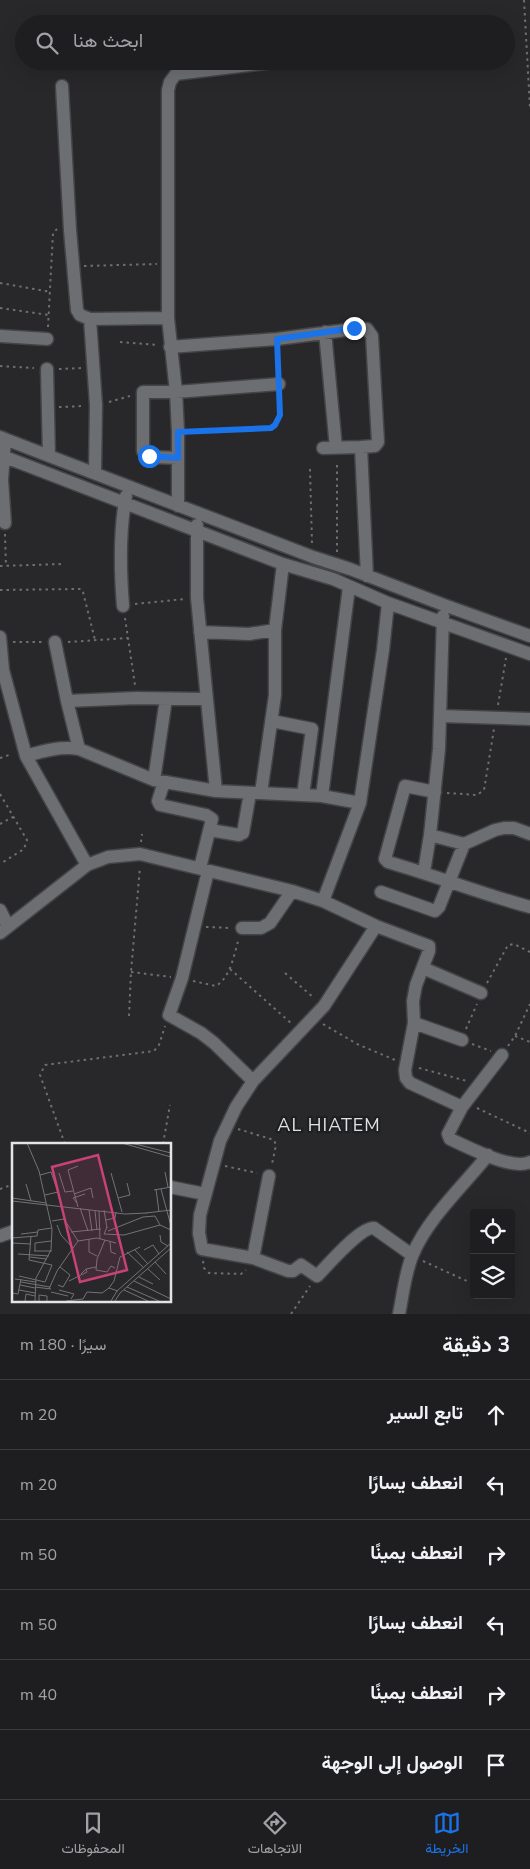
<!DOCTYPE html>
<html lang="ar">
<meta charset="utf-8">
<style>
body{margin:0;font-family:"Nunito Sans",Vazirmatn,sans-serif;background:#2b2b2d;color:#f1f3f6;direction:rtl}
.controls{position:absolute;right:15px;bottom:15px;display:grid;overflow:hidden;border-radius:5px;box-shadow:0 5px 20px #0002}
.controls button{width:45px;height:45px;display:grid;place-items:center;padding:0;border:0;border-bottom:1px solid #3c3c3e;background:#1e1e20;color:#f1f3f6;font:25px sans-serif}
.stop{position:absolute;width:15px;height:15px;margin:-11px;border:4px solid #1a73e8;border-radius:50%;background:#fff}
.stop.end{background:#1a73e8;border-color:#fff;box-shadow:0 1px 5px #0008}
.list{margin:0;padding:0;list-style:none}
h2{display:flex;justify-content:space-between;align-items:center;height:65px;margin:0;padding:0 20px;font-size:21px}
h2 small{font-size:16px;font-weight:400;color:#a1a2a5}
.list li{display:grid;grid-template-columns:32px 1fr auto;gap:15px;align-items:center;box-sizing:border-box;height:70px;padding:0 20px;border-top:1px solid #3c3c3e}
.list b{display:block;font-size:19px;white-space:nowrap}
.list em{font-size:16px;font-style:normal;color:#a1a2a5}
.icon{flex:none;width:28px;height:28px;fill:none;stroke:currentColor;stroke-width:2;stroke-linecap:round;stroke-linejoin:round}
.map{position:relative;flex:none;width:530px;height:1314px;overflow:hidden;direction:ltr}
.search{position:absolute;background:#1e1e20;box-shadow:0 5px 20px #0002;left:15px;right:15px;top:15px;height:55px;display:flex;align-items:center;gap:12px;box-sizing:border-box;padding:0 18px;border-radius:28px;color:#a1a2a5;font-size:19px}
.sheet{height:485px;background:#1e1e20}
nav{display:flex;justify-content:space-around;align-items:center;box-sizing:border-box;height:70px;border-top:1px solid #3c3c3e;background:#1e1e20;font-size:14px;color:#a1a2a5}
nav a{display:grid;justify-items:center;gap:2px}
nav .on{color:#1a73e8}
.map>svg:first-child{display:block}
.lines{fill:none;stroke-linecap:round;stroke-linejoin:round}
.minor-casing{stroke:#434446;stroke-width:15}
.path{stroke:#6e6e71;stroke-width:2;stroke-dasharray:2.5 4;stroke-linecap:butt}
.minor{stroke:#6d6e71;stroke-width:12}
.route{stroke:#1a73e8;stroke-width:6}
.labels{text-anchor:middle;dominant-baseline:central;stroke-width:4.5;stroke-linejoin:round;paint-order:stroke}
.quarter-label{font-size:18px;letter-spacing:1px;fill:#dfe0e3;stroke:#1e1f21}
.inset-road{fill:none;stroke:#737376;stroke-width:1}
.view{fill:#c94177;fill-opacity:0.15;stroke:#c94177;stroke-width:2.5}
.inset-edge{fill:none;stroke:#e3e4e6;stroke-width:2.5}
</style>
<div class="map">
<svg width="530" height="1314" viewBox="0 0 530 1314">
<rect width="100%" height="100%" fill="#28282b"/>
<g class="lines">
<defs>
<path id="minor" d="M 62,86 L 70,230 L 77,310 L 80,315 L 90,319 L 168,318
M 90,319 L 96,405 L 95,473
M 325,332 L 336,448
M 0,336 L 47,339
M 170,347 L 277,339 L 354,329 L 367,329 L 372,336 L 378,442 L 375,446 L 361,447
M 47,369 L 49,456 L 313,557 L 350,569 L 444,605 L 530,636
M 0,437 L 5,439 L 2,480 L 5,523
M 5,439 L 49,456
M 323,448 L 361,447 L 367,576
M 0,455 L 283,564 L 333,579 L 388,603 L 530,654
M 178,458 L 153,457 L 143,451 L 143,392 L 176,392 L 279,384
M 178,506 L 178,432 L 176,392 L 168,318 L 168,90 L 170,82 L 176,74 L 281,61
M 197,525 L 197,598 L 216,791
M 123,606 C 120,569 119,532 126,496
M 200,632 L 249,634 L 275,630
M 0,637 L 3,670 L 26,756 L 87,865
M 55,642 L 67,701 L 79,749
M 67,701 L 136,698 L 206,699
M 440,716 L 530,719
M 272,721 L 312,729 L 303,795
M 26,756 C 43,751 61,746 79,749 L 154,780 L 216,791 L 322,796 L 360,803
M 154,780 L 166,699
M 164,782 L 158,801 L 160,805 L 206,815 L 212,819 L 200,868
M 435,792 L 405,786 L 385,859 L 388,862 C 436,876 482,894 530,907
M 261,793 L 275,695 L 275,630 L 283,564
M 322,796 L 349,587
M 210,830 L 239,835 L 243,833 L 250,793
M 430,835 L 464,844 L 495,830 L 504,828 L 514,828 L 530,834
M 208,871 L 182,978 L 169,1015 L 201,1033 L 214,1043 L 253,1081
M 424,872 L 430,835 L 439,749 L 443,616
M 381,892 L 435,911 L 439,907 L 464,844
M 323,901 L 360,803 L 383,650 L 388,603
M 0,910 L 8,926
M 376,926 L 324,1006 L 253,1081 L 236,1107 L 220,1141 L 200,1215 L 199,1233 L 202,1249 L 253,1258 L 288,1271 L 293,1271 L 301,1265 L 317,1276 C 328,1265 360,1227 374,1228 L 412,1255
M 242,928 L 261,928 L 270,923 L 292,891
M 0,933 L 87,865 L 108,857 L 140,854 L 292,891 L 323,901 L 376,926 L 429,946 L 429,951 L 416,985 L 413,1001 L 414,1023 L 405,1070 L 406,1078 L 410,1083 L 462,1107
M 423,968 L 481,993
M 414,1023 L 462,1040
M 502,1055 L 462,1107 L 448,1134 L 450,1139 C 468,1147 512,1171 530,1162
M 170,1187 L 205,1194
M 0,1236 L 14,1231
M 253,1258 L 269,1176
M 399,1314 C 403,1295 405,1272 413,1254 C 428,1218 464,1185 488,1155"/>
</defs>
<use href="#minor" class="minor-casing"/>
<path class="path" d="M 524,0 L 530,108
M 84,266 L 157,264
M 0,283 L 51,292
M 0,308 L 49,315
M 48,327 L 53,233 L 57,229
M 120,342 L 158,345
M 277,351 L 278,371
M 0,366 L 34,368
M 59,369 L 82,368
M 109,402 L 130,396
M 59,407 L 84,406
M 191,431 L 271,427 C 282,420 280,408 279,396
M 337,465 L 337,552
M 310,469 L 312,544
M 5,534 L 6,566
M 0,566 L 63,564
M 0,590 L 81,589 L 83,592 L 95,640
M 135,604 L 185,599
M 125,618 L 135,685
M 13,642 L 44,642
M 68,642 L 128,638
M 498,705 L 506,658
M 0,758 L 12,754
M 447,793 L 477,795 L 484,790 L 494,729
M 0,794 L 27,840 L 24,849 L 0,864
M 0,824 L 13,817
M 141,842 L 142,834
M 206,927 L 231,928
M 230,969 L 292,1024
M 131,972 L 171,977
M 285,973 L 314,998
M 193,981 L 216,986 C 231,977 234,954 239,938
M 487,983 L 508,945 L 514,944 L 530,952
M 129,1016 L 131,972 L 140,867
M 323,1024 L 357,1044 L 395,1060
M 466,1029 L 477,1004
M 515,1036 L 530,1042
M 472,1044 L 491,1051
M 508,1046 L 515,1036 L 530,1004
M 419,1068 L 467,1081
M 477,1108 L 530,1133
M 238,1129 L 274,1140 L 276,1145 L 272,1164
M 65,1144 L 40,1075 L 45,1065 L 154,1051 L 159,1045 L 165,1026
M 163,1144 L 170,1105
M 225,1166 L 257,1173
M 0,1189 L 14,1184
M 203,1261 L 204,1268 L 209,1273 L 241,1274 L 246,1270
M 423,1261 L 469,1282
M 291,1314 L 310,1286"/>
<use href="#minor" class="minor"/>
</g>
<g class="lines">
<path class="route" d="M 149,456 L 178,458 L 178,432 L 271,428 L 275,425 L 280,415 L 277,339 L 354,328"/>
</g>
<g class="labels">
<g class="quarter-label">
<text x="329" y="1125">AL HIATEM</text>
</g>
</g>
<g transform="translate(12 1143)">
<rect width="159" height="159" fill="#28282b"/>
<path class="inset-road" d="M 15,0 L 27,28 L 40,86 L 39,107 L 24,135 L 23,158M 110,0 L 159,14M 119,0 L 159,10M 66,23 L 56,27 L 66,64M 153,29 L 156,44M 47,30 L 53,49 L 61,48M 99,30 L 110,69M 28,32 L 39,29 L 46,49 L 33,52M 14,41 L 19,58M 144,46 L 147,69M 149,46 L 159,83M 142,47 L 159,44M 62,51 L 79,45 L 81,55M 0,55 L 34,60M 106,55 L 118,52 L 115,40M 0,58 L 113,71 L 135,70M 65,60 L 61,55 L 73,51M 68,65 L 76,88M 77,67 L 80,88M 92,67 L 95,85M 83,68 L 85,87M 87,68 L 88,96M 134,70 L 159,67M 94,77 L 103,75 L 104,69M 40,78 L 52,76 L 66,98M 45,82 L 49,92 L 61,105M 95,84 L 92,91 L 112,92 L 148,82 L 159,87M 96,88 L 131,74 L 143,73 L 148,82M 59,89 L 89,86M 9,91 L 26,89M 148,92 L 149,99 L 156,103M 0,95 L 25,93 L 26,87 L 40,85M 77,96 L 77,109 L 85,113M 93,97 L 85,116 L 84,127 L 95,129 L 99,123 L 103,125M 98,99 L 99,109 L 104,111M 0,100 L 19,101M 123,107 L 136,121M 132,107 L 141,102 L 147,111M 22,108 L 40,108M 23,108 L 23,100 L 39,98M 115,109 L 132,125M 6,111 L 37,113M 18,114 L 35,116M 143,119 L 154,131M 136,126 L 148,137M 69,131 L 74,126 L 84,124M 7,133 L 33,139 L 40,122 L 17,117 L 19,93M 127,134 L 141,141M 3,136 L 24,139M 57,138 L 75,129 L 74,126M 122,138 L 159,156M 9,139 L 38,144M 8,142 L 23,145M 46,142 L 51,144 L 58,132 L 48,124M 23,144 L 39,146M 115,144 L 147,158M 97,145 L 102,138 L 108,114 L 128,104M 37,146 L 45,128 L 66,98 L 85,95 L 104,100M 7,147 L 23,150M 47,147 L 62,151 L 59,156M 112,147 L 136,158M 39,149 L 56,153M 0,150 L 6,151 L 9,136M 13,158 L 14,151 L 23,153M 27,158 L 27,152 L 35,153 L 35,158M 54,158 L 71,156 L 75,149 L 90,150 L 97,145 L 106,148M 99,158 L 105,148 L 159,100M 103,158 L 108,150 L 159,105"/>
<path class="view" d="M 86,12 L 115,127 L 68,139 L 40,24 Z"/>
<rect width="159" height="159" class="inset-edge"/>
</g>
</svg>
<div class="controls">
<button><svg class="icon" aria-label="locate" viewBox="0 0 24 24"><circle cx="12" cy="12" r="6"/><path d="M12 2v4M12 18v4M2 12h4M18 12h4"/></svg></button>
<button><svg class="icon" aria-label="layers" viewBox="0 0 24 24"><path d="M12 4l9 5-9 5-9-5zM3 14l9 5 9-5"/></svg></button>
</div>
<div class="stop" style="left:149px;top:456px"></div>
<div class="stop end" style="left:354px;top:328px"></div>
<div class="search"><svg class="icon" aria-label="search" viewBox="0 0 24 24"><circle cx="10" cy="10" r="6"/><path d="M15 15l6 6"/></svg>ابحث هنا</div>
</div>
<section class="sheet">
<h2>3 دقيقة<small>سيرًا · 180 m</small></h2>
<ul class="list">
<li><svg class="icon" aria-label="ahead" viewBox="0 0 24 24"><path d="M12 20V5M6 11l6-6 6 6"/></svg><div><b>تابع السير</b></div><em>20 m</em></li>
<li><svg class="icon" aria-label="left" viewBox="0 0 24 24"><path d="M17 20v-9H6M10 6l-5 5 5 5"/></svg><div><b>انعطف يسارًا</b></div><em>20 m</em></li>
<li><svg class="icon" aria-label="right" viewBox="0 0 24 24"><path d="M7 20v-9h11M14 6l5 5-5 5"/></svg><div><b>انعطف يمينًا</b></div><em>50 m</em></li>
<li><svg class="icon" aria-label="left" viewBox="0 0 24 24"><path d="M17 20v-9H6M10 6l-5 5 5 5"/></svg><div><b>انعطف يسارًا</b></div><em>50 m</em></li>
<li><svg class="icon" aria-label="right" viewBox="0 0 24 24"><path d="M7 20v-9h11M14 6l5 5-5 5"/></svg><div><b>انعطف يمينًا</b></div><em>40 m</em></li>
<li><svg class="icon" aria-label="arrive" viewBox="0 0 24 24"><path d="M6 21V4h12l-3 4 3 4H6"/></svg><div><b>الوصول إلى الوجهة</b></div></li>
</ul>
</section>
<nav>
<a class="on"><svg class="icon" aria-label="map" viewBox="0 0 24 24"><path d="M3 6l6-2 6 2 6-2v14l-6 2-6-2-6 2zM9 4v14M15 6v14"/></svg>الخريطة</a>
<a><svg class="icon" aria-label="directions" viewBox="0 0 24 24"><path d="M12 3l9 9-9 9-9-9zM9 14v-3h6M13 9l2 2-2 2"/></svg>الاتجاهات</a>
<a><svg class="icon" aria-label="saved" viewBox="0 0 24 24"><path d="M7 4h10v16l-5-4-5 4z"/></svg>المحفوظات</a>
</nav>
